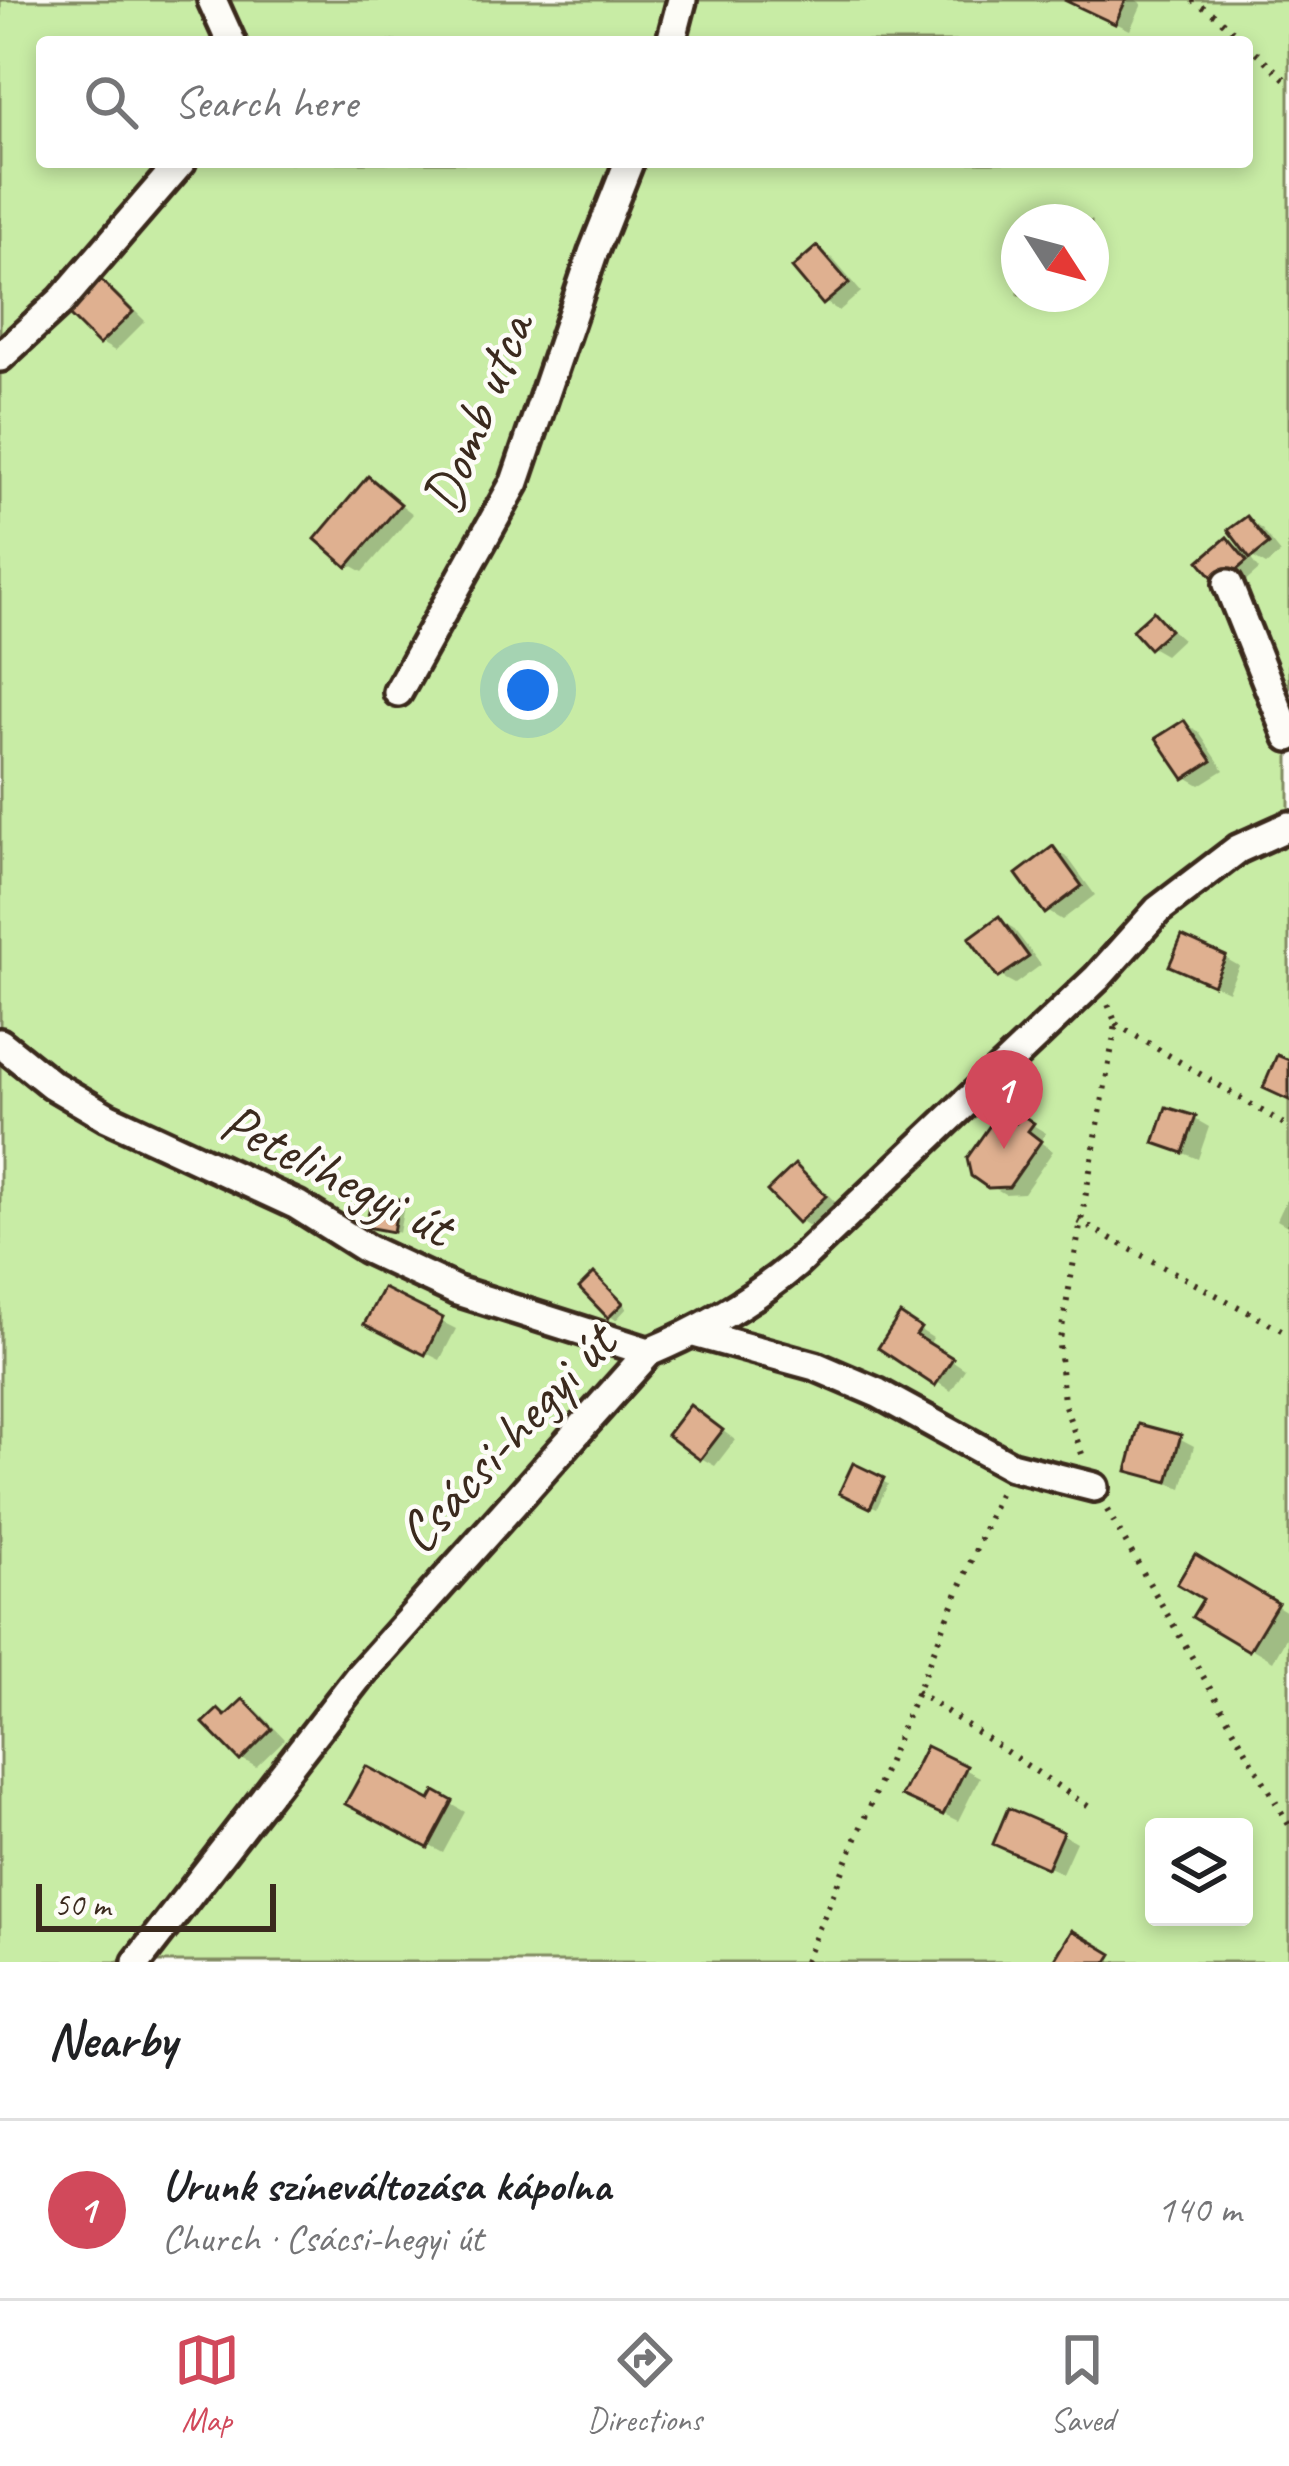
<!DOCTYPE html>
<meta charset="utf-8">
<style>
body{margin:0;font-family:Caveat,sans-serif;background:#f2f2f2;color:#202124}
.controls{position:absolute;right:36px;bottom:36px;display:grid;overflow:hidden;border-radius:12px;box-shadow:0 6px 18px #0003}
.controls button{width:108px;height:108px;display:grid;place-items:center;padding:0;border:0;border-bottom:3px solid #e0e0e0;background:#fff;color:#202124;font:60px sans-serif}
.compass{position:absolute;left:1001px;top:204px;width:108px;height:108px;border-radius:50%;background:#fff;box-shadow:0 6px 18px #0003;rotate:126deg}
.scale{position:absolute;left:36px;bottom:30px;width:240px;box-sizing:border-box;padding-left:12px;border:6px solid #3b2a1e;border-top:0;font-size:33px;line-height:42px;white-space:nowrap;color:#3b2a1e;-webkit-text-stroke:9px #fdfcf7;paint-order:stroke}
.you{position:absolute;left:528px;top:690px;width:42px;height:42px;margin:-30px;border:9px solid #fff;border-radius:50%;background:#1a73e8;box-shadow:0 0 0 18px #1a73e833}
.badge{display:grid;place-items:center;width:78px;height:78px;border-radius:50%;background:#d1495b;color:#fff;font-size:39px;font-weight:700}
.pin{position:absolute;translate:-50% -99px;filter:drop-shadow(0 3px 6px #0008)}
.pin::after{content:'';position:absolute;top:63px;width:42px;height:36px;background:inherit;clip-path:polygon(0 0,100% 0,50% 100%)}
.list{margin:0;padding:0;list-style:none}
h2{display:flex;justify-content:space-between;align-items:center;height:156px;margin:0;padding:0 48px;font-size:51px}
h2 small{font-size:39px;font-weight:400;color:#757577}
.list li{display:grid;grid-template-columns:78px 1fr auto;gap:36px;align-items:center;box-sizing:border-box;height:180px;padding:0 48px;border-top:3px solid #e0e0e0}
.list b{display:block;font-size:45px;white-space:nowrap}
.list p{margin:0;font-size:39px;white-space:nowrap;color:#757577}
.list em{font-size:39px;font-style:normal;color:#757577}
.icon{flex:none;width:66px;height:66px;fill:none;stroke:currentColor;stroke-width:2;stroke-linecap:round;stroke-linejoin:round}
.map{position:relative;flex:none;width:1289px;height:1962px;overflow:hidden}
.search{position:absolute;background:#fff;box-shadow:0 6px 18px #0003;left:36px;right:36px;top:36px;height:132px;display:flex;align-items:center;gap:30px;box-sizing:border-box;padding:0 42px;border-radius:12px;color:#757577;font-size:45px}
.sheet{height:336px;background:#fff}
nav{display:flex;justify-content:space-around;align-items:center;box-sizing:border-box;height:168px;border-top:3px solid #e0e0e0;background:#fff;font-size:33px;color:#757577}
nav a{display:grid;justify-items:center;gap:6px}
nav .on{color:#d1495b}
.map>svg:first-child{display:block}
.green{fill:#c8eca5;stroke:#828b62;stroke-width:3;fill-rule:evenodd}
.shadow{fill:#0003}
.building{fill:#dfb090;stroke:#3b2a1e;stroke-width:3}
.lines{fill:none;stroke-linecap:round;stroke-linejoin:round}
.street-casing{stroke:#3b2a1e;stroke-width:36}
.path{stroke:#3b2a1e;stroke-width:6;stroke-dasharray:3 9;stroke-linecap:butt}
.street{stroke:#fdfcf7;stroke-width:27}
.labels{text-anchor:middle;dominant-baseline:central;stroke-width:9;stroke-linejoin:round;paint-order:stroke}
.street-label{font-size:57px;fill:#3b2a1e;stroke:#fdfcf7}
</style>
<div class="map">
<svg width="1289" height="1962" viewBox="0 0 1289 1962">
<rect width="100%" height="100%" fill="#fdfcf7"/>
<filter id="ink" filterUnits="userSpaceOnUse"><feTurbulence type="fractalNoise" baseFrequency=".00833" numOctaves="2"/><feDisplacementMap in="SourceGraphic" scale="24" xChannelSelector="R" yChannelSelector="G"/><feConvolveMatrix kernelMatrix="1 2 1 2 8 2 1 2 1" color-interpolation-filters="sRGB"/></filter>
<g filter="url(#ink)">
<path class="green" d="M 0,0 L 1289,0 L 1289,1962 L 0,1962 ZM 42,42 L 1247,42 L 1247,162 L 42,162 ZM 1019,222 L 1091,222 L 1091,294 L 1019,294 ZM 1154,1827 L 1244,1827 L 1244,1917 L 1154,1917 Z"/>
<path class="shadow" d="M 1068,0 L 1136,0 L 1142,4 L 1130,30 Z
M 818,250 L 832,258 L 861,292 L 839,311 L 825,302 Z
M 102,283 L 116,292 L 145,321 L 115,351 L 101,343 L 72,313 Z
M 369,480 L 413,514 L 363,572 L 349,564 Z
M 1247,519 L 1261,528 L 1281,553 L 1266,565 L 1247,554 L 1259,570 L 1235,591 L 1228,541 L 1249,553 Z
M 1153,614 L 1182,639 L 1165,655 L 1151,647 Z
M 1184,723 L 1198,731 L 1224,770 L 1200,785 L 1186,777 Z
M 1054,850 L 1068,858 L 1095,895 L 1062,920 L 1047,911 Z
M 999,920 L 1013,928 L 1041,965 L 1015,984 L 1000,976 Z
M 1225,958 L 1239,966 L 1228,991 L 1187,972 Z
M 1023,1119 L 1046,1133 L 1040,1142 L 1053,1151 L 1024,1193 L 1005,1194 L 989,1185 Z
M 1195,1119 L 1209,1127 L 1198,1159 L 1157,1142 Z
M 796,1168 L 810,1176 L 838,1205 L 814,1229 L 800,1220 Z
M 1289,1194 L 1289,1227 L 1277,1220 Z
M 398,1202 L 404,1206 L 399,1233 L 369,1225 Z
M 601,1280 L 627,1308 L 616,1320 L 610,1316 Z
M 384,1292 L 456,1329 L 440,1360 L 382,1331 Z
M 901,1318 L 933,1338 L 929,1345 L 965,1369 L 951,1391 L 882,1347 Z
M 705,1417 L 735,1440 L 715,1466 L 701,1458 Z
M 1179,1438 L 1194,1446 L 1182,1488 L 1130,1470 Z
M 854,1467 L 888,1484 L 877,1508 L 843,1492 Z
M 1196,1558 L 1289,1613 L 1289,1633 L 1273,1661 L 1196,1616 L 1207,1597 Z
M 243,1702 L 257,1710 L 285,1739 L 256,1767 L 242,1759 L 227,1718 Z
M 927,1750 L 980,1777 L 958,1821 L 919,1802 Z
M 436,1795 L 465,1812 L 443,1853 L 349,1803 L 431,1804 Z
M 1062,1834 L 1076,1842 L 1062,1873 L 1011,1851 Z"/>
<path class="building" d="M 1064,0 L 1126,0 L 1115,24 Z
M 817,246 L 849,283 L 823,305 L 792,268 Z
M 101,280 L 133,312 L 99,345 L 67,313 Z
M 368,476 L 401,504 L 347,567 L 315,539 Z
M 1247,516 L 1269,544 L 1250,559 L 1228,530 Z
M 1227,537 L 1247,561 L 1219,585 L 1199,561 Z
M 1153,611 L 1170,630 L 1149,649 L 1132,630 Z
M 1184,720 L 1212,761 L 1184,779 L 1156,738 Z
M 1053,846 L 1082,886 L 1045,914 L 1016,874 Z
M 999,916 L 1029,957 L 998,978 L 969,938 Z
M 1182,936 L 1226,956 L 1213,985 L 1169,966 Z
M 1277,1055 L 1289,1060 L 1289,1100 L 1263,1088 Z
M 1166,1107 L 1196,1116 L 1183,1153 L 1154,1143 Z
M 1000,1111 L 1016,1123 L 1022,1115 L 1034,1123 L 1028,1131 L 1041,1141 L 1009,1187 L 988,1188 L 971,1176 L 967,1158 Z
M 795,1164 L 826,1196 L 798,1223 L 767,1191 Z
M 372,1195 L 399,1199 L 393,1232 L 366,1227 Z
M 594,1273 L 623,1303 L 608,1318 L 579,1288 Z
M 383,1288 L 443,1318 L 425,1355 L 364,1324 Z
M 900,1314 L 921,1328 L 916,1335 L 953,1358 L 935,1386 L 878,1348 Z
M 690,1405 L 723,1430 L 700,1460 L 667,1435 Z
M 1139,1424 L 1181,1435 L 1168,1482 L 1127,1471 Z
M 853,1463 L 884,1478 L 870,1508 L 839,1493 Z
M 1195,1554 L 1278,1603 L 1249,1651 L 1192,1617 L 1203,1599 L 1177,1584 Z
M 243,1699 L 272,1729 L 240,1761 L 203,1723 L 218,1709 L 225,1716 Z
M 926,1746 L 967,1766 L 943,1815 L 901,1796 Z
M 366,1766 L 430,1800 L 435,1791 L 453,1801 L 428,1848 L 345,1804 Z
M 1008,1808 L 1063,1832 L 1047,1868 L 993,1844 Z
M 1072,1930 L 1112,1954 L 1107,1962 L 1053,1962 Z"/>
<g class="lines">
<defs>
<path id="street" d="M 212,0 L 231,42
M 671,42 L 682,0
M 0,357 L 62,300 L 181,162
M 1228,584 L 1289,737
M 398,692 L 515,482 L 593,253 L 629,162
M 0,1043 L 51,1084 L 107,1117 L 297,1205 L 367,1249 L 457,1291 L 649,1352
M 694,1333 L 815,1366 L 878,1393 L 1011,1466 L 1094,1487
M 137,1962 L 359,1676 L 649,1352 C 704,1329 750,1302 796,1264 L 1097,978 L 1158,910 L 1238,849 L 1289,826"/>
</defs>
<use href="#street" class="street-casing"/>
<path class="path" d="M 1192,0 L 1215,15 L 1245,42
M 1247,44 L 1289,83
M 1116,1024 L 1289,1127
M 1078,1221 L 1289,1334
M 1082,1454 L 1064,1403 L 1059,1345 L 1116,1024 L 1108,1004
M 1107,1510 L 1289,1825
M 916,1691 L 1092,1809
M 805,1962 L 1000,1491"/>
<use href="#street" class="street"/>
</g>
</g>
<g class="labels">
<g class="street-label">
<text transform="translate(477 413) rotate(-68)">Domb utca</text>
<text transform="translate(337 1174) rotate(27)">Petelihegyi út</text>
<text transform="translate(506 1438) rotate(-47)">Csácsi-hegyi út</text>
</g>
</g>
</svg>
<div class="controls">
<button><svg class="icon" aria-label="layers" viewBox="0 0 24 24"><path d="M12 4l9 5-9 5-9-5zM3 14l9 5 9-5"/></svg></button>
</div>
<svg class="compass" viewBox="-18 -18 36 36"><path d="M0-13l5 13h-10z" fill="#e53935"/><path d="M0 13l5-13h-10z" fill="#757577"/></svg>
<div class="scale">50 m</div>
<div class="you"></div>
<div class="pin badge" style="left:1004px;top:1149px">1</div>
<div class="search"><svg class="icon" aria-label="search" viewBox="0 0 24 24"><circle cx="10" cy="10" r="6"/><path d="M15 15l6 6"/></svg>Search here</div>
</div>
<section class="sheet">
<h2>Nearby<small></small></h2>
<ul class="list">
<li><span class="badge">1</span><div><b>Urunk színeváltozása kápolna</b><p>Church · Csácsi-hegyi út</p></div><em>140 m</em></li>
</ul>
</section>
<nav>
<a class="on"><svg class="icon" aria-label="map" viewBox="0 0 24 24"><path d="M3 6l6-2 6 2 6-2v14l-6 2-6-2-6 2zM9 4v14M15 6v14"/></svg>Map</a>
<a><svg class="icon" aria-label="directions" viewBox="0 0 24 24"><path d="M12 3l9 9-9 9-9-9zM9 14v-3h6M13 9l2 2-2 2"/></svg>Directions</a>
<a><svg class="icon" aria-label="saved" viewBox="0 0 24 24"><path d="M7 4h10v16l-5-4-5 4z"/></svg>Saved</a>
</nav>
